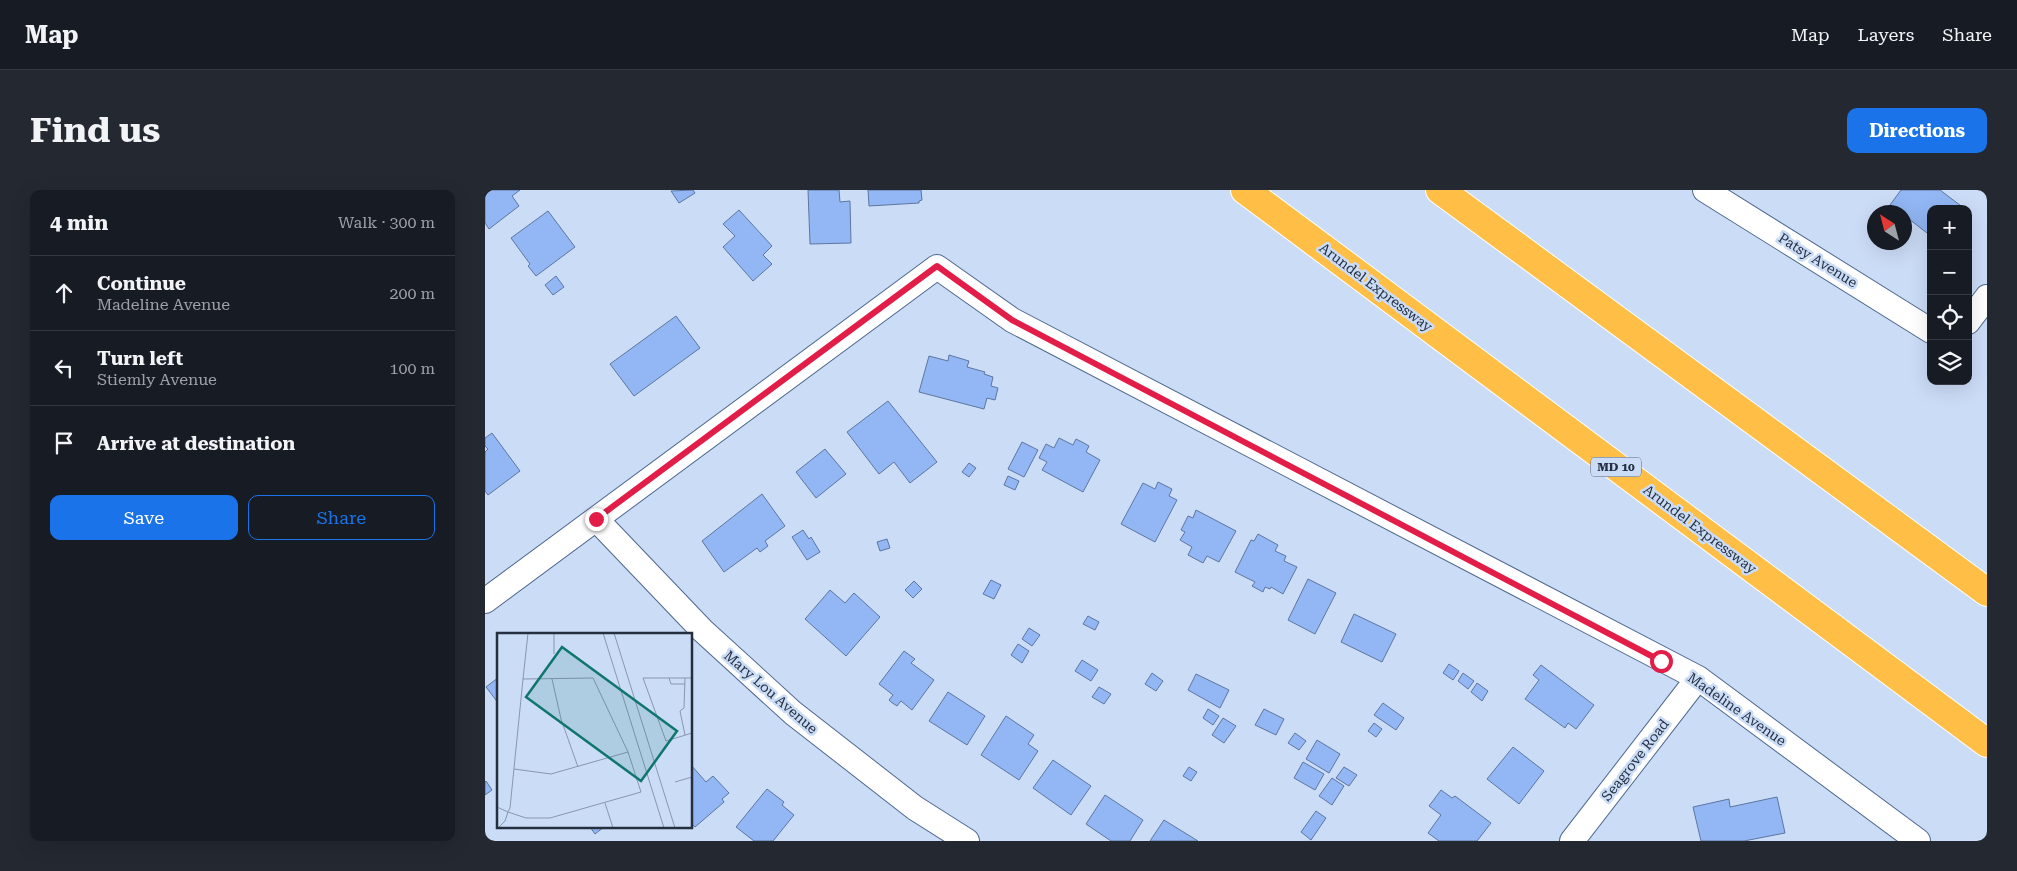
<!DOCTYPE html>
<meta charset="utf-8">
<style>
body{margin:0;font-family:"Roboto Serif",serif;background:#242831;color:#f1f3f6}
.controls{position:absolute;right:15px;top:15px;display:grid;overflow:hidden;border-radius:10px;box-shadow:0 5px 20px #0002}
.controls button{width:45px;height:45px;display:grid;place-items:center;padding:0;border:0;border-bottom:1px solid #363941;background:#171b24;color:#f1f3f6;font:25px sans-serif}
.compass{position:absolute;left:1382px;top:15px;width:45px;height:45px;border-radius:50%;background:#171b24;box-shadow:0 5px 20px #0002;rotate:324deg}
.stop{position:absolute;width:15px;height:15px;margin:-11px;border:4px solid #e11d48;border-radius:50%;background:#fff}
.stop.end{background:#e11d48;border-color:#fff;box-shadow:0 1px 5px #0008}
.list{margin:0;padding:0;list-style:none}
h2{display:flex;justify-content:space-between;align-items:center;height:65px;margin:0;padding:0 20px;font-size:21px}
h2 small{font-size:16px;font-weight:400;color:#9ea1a6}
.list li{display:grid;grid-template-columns:32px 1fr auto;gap:15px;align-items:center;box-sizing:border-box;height:75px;padding:0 20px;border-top:1px solid #363941}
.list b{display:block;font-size:19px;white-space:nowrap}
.list p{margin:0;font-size:16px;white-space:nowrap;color:#9ea1a6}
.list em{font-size:16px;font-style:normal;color:#9ea1a6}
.actions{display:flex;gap:10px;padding:15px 20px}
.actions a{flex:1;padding:11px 0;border:1px solid #1a73e8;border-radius:10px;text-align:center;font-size:18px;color:#1a73e8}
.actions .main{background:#1a73e8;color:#fff}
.icon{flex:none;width:28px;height:28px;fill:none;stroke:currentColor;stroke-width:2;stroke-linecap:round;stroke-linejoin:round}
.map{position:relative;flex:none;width:1502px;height:651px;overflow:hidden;border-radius:10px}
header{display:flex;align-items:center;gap:30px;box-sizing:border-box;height:70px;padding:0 25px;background:#171b24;border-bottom:1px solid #363941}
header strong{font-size:24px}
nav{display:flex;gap:28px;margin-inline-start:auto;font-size:18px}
.intro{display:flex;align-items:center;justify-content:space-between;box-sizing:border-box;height:120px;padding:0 30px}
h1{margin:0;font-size:35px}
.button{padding:12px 22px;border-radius:10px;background:#1a73e8;color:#fff;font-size:18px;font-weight:700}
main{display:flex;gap:30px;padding:0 30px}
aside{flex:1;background:#171b24;border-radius:10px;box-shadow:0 5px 20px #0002}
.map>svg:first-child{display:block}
.building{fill:#92b7f4;stroke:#5d769f}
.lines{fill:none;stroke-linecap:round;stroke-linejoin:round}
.minor-casing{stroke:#4f688f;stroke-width:26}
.motorway-casing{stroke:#fff;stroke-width:30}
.minor{stroke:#fff;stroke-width:24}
.motorway{stroke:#ffbf47;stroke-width:28}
.route{stroke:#e11d48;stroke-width:6}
.labels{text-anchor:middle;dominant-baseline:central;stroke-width:5;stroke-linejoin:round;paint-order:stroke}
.shield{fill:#cbdcf7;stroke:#566377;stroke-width:1}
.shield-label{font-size:12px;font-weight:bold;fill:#242f40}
.street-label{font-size:14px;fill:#242f40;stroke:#cbdcf7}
.inset-road{fill:none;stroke:#8897ae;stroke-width:1}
.view{fill:#0f766e;fill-opacity:0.15;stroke:#0f766e;stroke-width:2.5}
.inset-edge{fill:none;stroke:#242f40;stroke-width:2.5}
</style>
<header>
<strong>Map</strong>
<nav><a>Map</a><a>Layers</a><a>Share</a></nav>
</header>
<div class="intro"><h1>Find us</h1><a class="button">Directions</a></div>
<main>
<aside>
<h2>4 min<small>Walk · 300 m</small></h2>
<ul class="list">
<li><svg class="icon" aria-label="ahead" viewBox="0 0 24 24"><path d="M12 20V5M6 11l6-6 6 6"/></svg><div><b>Continue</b><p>Madeline Avenue</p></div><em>200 m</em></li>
<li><svg class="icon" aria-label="left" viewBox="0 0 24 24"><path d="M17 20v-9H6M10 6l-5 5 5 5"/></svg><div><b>Turn left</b><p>Stiemly Avenue</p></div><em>100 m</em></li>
<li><svg class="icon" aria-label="arrive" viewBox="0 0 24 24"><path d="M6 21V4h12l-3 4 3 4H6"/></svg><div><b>Arrive at destination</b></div></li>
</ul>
<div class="actions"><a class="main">Save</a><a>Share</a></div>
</aside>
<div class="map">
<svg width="1502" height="651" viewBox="0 0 1502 651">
<rect width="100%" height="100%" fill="#cbdcf7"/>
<path class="building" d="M 0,0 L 35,0 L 27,6 L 34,16 L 4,39 L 0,33 Z
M 208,0 L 210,3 L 194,13 L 186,1 Z
M 323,0 L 354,0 L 355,12 L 365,11 L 366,53 L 325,54 Z
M 383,0 L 436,0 L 437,10 L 434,11 L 434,13 L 384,16 Z
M 1416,0 L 1455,0 L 1480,19 L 1446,19 L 1446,46 L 1420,26 L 1420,22 L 1415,22 L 1405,15 Z
M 254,20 L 287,56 L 278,65 L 287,74 L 268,91 L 238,57 L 250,46 L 238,34 Z
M 63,21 L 90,57 L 51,86 L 43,76 L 45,74 L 26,48 Z
M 71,86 L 79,97 L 68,105 L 60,95 Z
M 191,126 L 215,158 L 149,206 L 125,174 Z
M 464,165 L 484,171 L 482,177 L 500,182 L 499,184 L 508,187 L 506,196 L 513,198 L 510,210 L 502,208 L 499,219 L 434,202 L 444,166 L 463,171 Z
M 403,211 L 452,272 L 425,293 L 409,272 L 394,284 L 362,242 Z
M 7,243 L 35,281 L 3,305 L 0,301 L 0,262 L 3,259 L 0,256 L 0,248 Z
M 574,248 L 588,255 L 591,249 L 597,252 L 604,256 L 601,262 L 615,270 L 598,302 L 557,280 L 562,272 L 554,268 L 561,254 L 569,258 Z
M 537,252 L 553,260 L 539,287 L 523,279 Z
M 340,259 L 361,284 L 331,308 L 311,282 Z
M 484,273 L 491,278 L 484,287 L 477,282 Z
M 523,286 L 534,291 L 530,300 L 519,295 Z
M 673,292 L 687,299 L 684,306 L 692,310 L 670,352 L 636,334 L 658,293 L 670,299 Z
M 277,304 L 300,336 L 280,351 L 283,356 L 275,362 L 272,358 L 239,382 L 217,351 Z
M 711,320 L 751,341 L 734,372 L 722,366 L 718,373 L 703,365 L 707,357 L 695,350 L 700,342 L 696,340 L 703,326 L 708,328 Z
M 318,340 L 324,349 L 326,347 L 335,362 L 322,370 L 307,347 Z
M 773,344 L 793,355 L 790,361 L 801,366 L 799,371 L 812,377 L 798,404 L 786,397 L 785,399 L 780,397 L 778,402 L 767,396 L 770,392 L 750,382 L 766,350 L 769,351 Z
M 402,349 L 405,358 L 395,361 L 392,352 Z
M 823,389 L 851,403 L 830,444 L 803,430 Z
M 506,390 L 516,395 L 509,409 L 498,404 Z
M 429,391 L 437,399 L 428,408 L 420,400 Z
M 345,400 L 360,413 L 369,403 L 395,427 L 361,466 L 320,429 Z
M 869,424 L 911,444 L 897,472 L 856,452 Z
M 603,426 L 614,432 L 610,440 L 598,434 Z
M 544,438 L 555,445 L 547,456 L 537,449 Z
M 533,454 L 544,461 L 537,473 L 526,465 Z
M 419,461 L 430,469 L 426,473 L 449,490 L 427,520 L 416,511 L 412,516 L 406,512 L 404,510 L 408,505 L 394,494 Z
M 597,470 L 613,480 L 606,491 L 590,481 Z
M 964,474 L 974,481 L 968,490 L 958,483 Z
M 1056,475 L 1109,515 L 1091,539 L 1083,533 L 1080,538 L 1040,509 L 1054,490 L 1048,485 Z
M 667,483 L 678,491 L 671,501 L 660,494 Z
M 978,483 L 989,491 L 983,499 L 973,491 Z
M 711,484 L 744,500 L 735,518 L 703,500 Z
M 14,487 L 14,514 L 1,497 Z
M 992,493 L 1003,501 L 997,511 L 986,502 Z
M 614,497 L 626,504 L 619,514 L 607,507 Z
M 463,502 L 500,526 L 482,555 L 444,531 Z
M 898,513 L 919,528 L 911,540 L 889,525 Z
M 723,519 L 734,526 L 728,535 L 718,528 Z
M 779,519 L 799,529 L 791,545 L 770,535 Z
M 521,526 L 549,545 L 543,554 L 553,561 L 534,590 L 496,565 Z
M 738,528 L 751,536 L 739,553 L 727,545 Z
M 889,533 L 897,539 L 891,547 L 883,541 Z
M 810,543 L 821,551 L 814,560 L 803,553 Z
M 832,550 L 855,564 L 844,583 L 821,569 Z
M 1028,557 L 1059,581 L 1034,614 L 1002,589 Z
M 568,570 L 606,596 L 586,625 L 548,598 Z
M 818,572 L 839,584 L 830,600 L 809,588 Z
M 206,575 L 221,592 L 228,586 L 244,603 L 237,609 L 239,612 L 210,637 L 206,633 Z
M 704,577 L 712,582 L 706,591 L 698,586 Z
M 859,577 L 872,585 L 864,596 L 851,588 Z
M 847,588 L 859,596 L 847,615 L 834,606 Z
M 1,591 L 7,600 L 0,605 L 0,592 Z
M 282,599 L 299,612 L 297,615 L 309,625 L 288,651 L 269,651 L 251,637 Z
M 956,600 L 967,608 L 970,606 L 1006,633 L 992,651 L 954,651 L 943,643 L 956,625 L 944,616 Z
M 620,605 L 658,630 L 645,651 L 626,651 L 601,634 Z
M 1292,607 L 1300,643 L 1259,651 L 1216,651 L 1208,617 L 1244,609 L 1245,617 Z
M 831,621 L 841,628 L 826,650 L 816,642 Z
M 679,630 L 713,651 L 665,651 Z
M 105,637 L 119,637 L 110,644 Z"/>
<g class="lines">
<defs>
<path id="minor" d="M 1220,0 L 1446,141
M 1483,132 L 1502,107
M 111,329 L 217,440 L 308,523 L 430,618 L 482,651
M 0,411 L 452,77 L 527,130 L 1213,488 L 1433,651
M 1087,651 L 1213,488"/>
<path id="motorway" d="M 760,0 L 1502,553
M 955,0 L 1502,402"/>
</defs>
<use href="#minor" class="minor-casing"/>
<use href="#motorway" class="motorway-casing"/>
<use href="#minor" class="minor"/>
<use href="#motorway" class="motorway"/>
</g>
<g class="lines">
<path class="route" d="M 111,329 L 452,76 L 527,130 L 1176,471"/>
</g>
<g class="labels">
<rect class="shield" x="1106" y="267.5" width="50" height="19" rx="4"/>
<g class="shield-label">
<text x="1131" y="277">MD 10</text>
</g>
<g class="street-label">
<text transform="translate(1333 70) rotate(32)">Patsy Avenue</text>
<text transform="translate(891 97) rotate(37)">Arundel Expressway</text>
<text transform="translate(1215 339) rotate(37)">Arundel Expressway</text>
<text transform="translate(286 502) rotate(41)">Mary Lou Avenue</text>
<text transform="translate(1252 519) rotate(35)">Madeline Avenue</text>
<text transform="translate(1150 570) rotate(-52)">Seagrove Road</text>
</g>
</g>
<g transform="translate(12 443)">
<rect width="195" height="195" fill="#cbdcf7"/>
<path class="inset-road" d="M 106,0 L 167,195M 117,0 L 178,195M 57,21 L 57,0M 172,45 L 174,51 L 188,51M 188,45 L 187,75 L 183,78 L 188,102M 195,45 L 146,45 L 169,108 L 195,100M 26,46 L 31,0M 55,46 L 64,86 L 81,134M 17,136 L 54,141 L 131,119M 178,149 L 195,144M 108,170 L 116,195M 0,174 L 11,179 L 29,185 L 53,185 L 144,159 L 131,119 L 96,45 L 26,46 L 13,175 L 11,179 L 8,188 L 1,195"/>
<path class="view" d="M 65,14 L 180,98 L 144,148 L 29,64 Z"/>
<rect width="195" height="195" class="inset-edge"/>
</g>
</svg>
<div class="controls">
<button>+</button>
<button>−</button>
<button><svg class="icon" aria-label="locate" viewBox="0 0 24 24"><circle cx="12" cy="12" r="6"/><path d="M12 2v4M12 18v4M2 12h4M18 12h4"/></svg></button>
<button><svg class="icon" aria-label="layers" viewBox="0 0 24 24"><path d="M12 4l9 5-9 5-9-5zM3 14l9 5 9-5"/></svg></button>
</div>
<svg class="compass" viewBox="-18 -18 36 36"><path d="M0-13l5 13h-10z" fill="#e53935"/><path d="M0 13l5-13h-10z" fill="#9ea1a6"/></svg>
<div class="stop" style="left:1176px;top:471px"></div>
<div class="stop end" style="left:111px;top:329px"></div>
</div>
</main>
